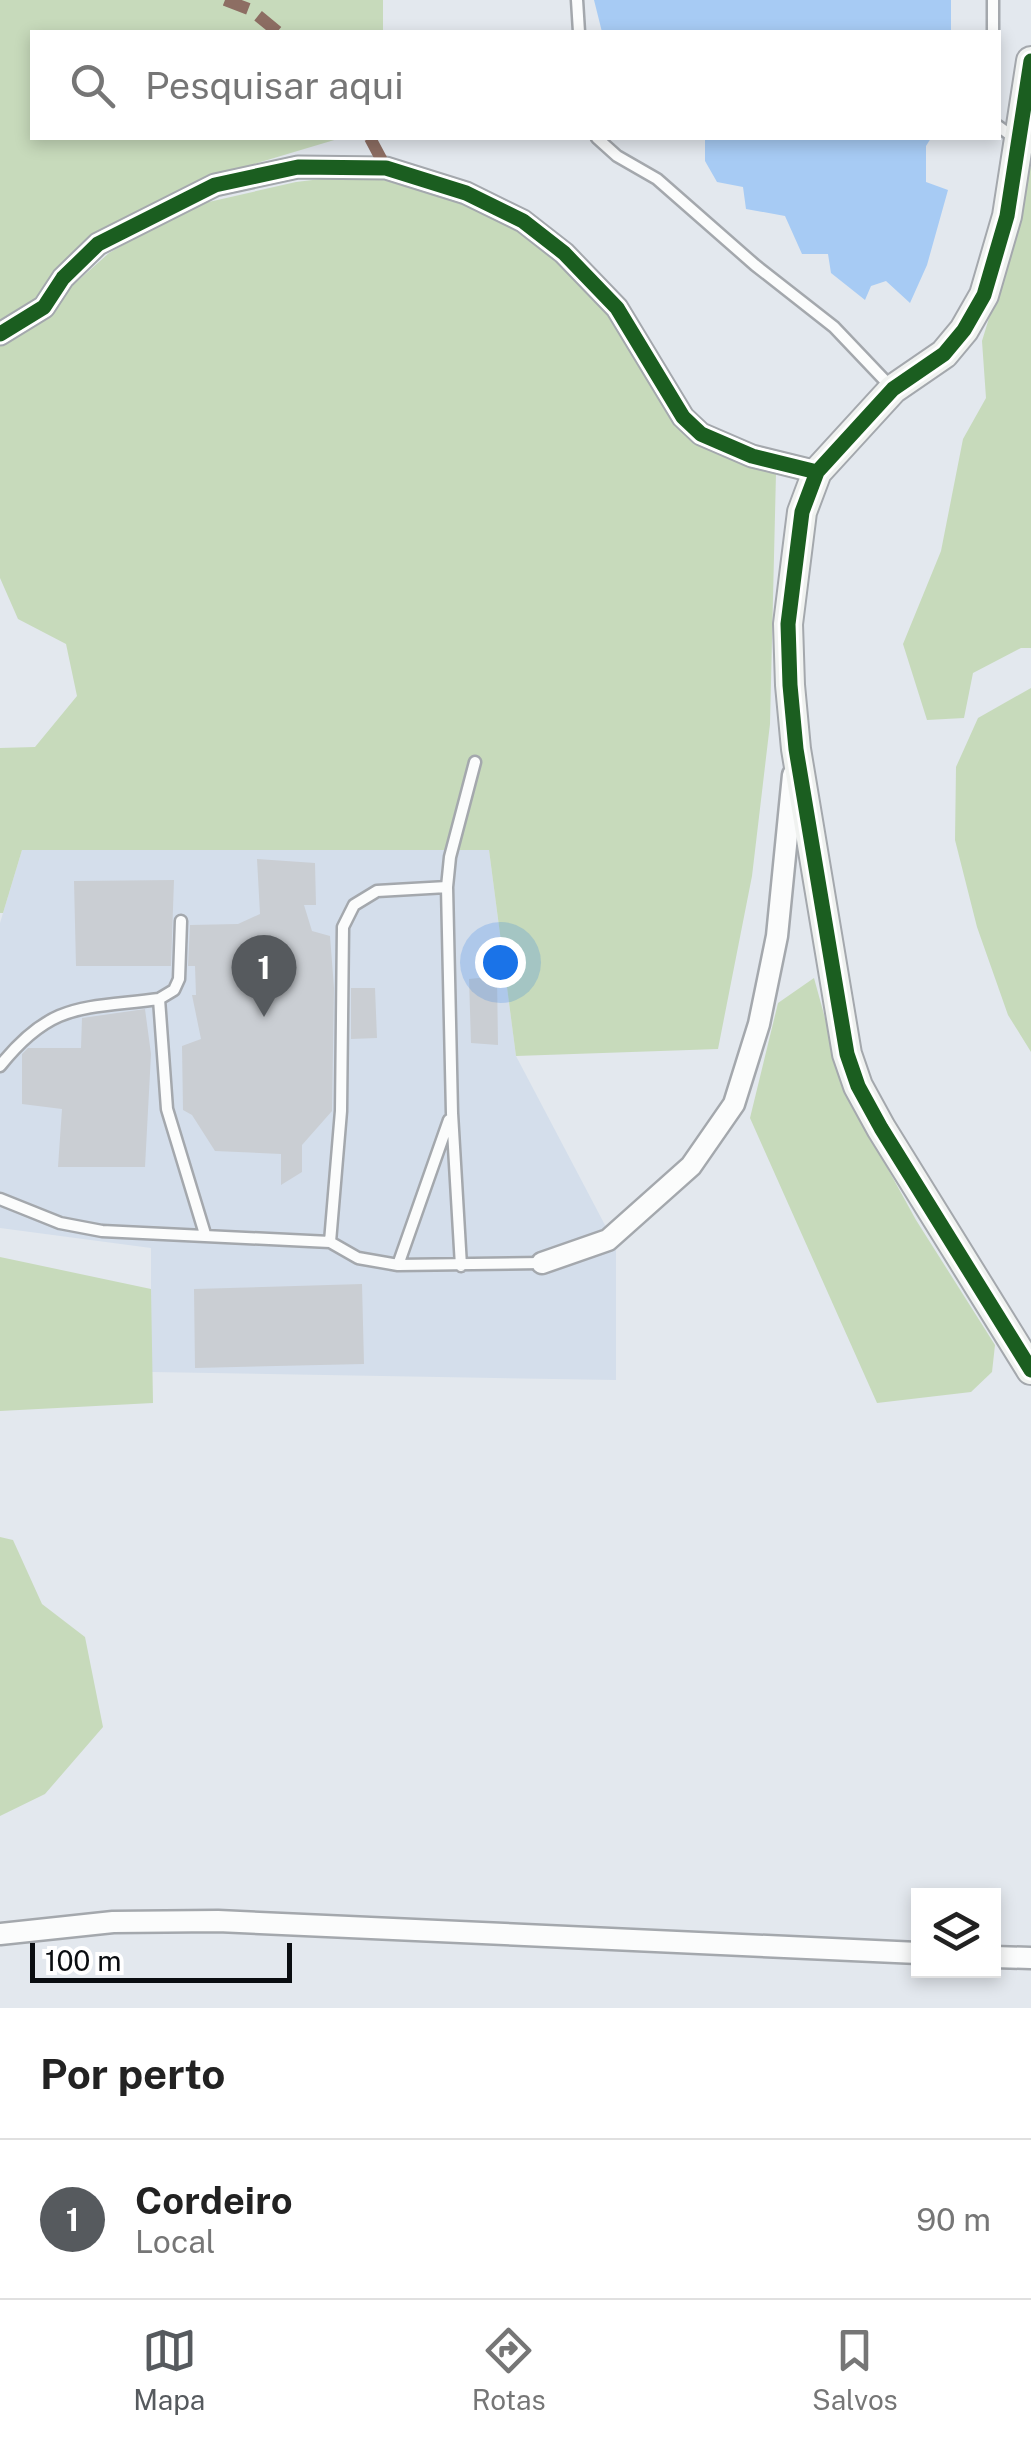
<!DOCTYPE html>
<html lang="pt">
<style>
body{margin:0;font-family:"Public Sans",sans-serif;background:#f6f6f6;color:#222}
.controls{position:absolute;right:30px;bottom:30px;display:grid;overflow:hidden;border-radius:0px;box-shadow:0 5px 15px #0003}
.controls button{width:90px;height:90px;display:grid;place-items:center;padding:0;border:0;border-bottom:2px solid #e0e0e0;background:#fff;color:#222;font:50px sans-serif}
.scale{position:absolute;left:30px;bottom:25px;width:262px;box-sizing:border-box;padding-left:10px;border:5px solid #0a0d11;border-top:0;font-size:28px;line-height:35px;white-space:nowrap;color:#0a0d11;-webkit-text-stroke:8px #fff;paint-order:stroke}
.you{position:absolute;left:500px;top:962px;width:35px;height:35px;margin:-25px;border:8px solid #fff;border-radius:50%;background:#1a73e8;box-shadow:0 0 0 15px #1a73e833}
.badge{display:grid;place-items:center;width:65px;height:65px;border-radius:50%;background:#565a5e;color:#fff;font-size:32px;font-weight:700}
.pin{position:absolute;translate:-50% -82px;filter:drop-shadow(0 2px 5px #0008)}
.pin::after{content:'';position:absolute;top:52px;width:35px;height:30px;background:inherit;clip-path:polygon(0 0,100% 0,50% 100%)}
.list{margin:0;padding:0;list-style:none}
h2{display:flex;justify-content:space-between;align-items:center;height:130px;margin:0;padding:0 40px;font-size:42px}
h2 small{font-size:32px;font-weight:400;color:#767676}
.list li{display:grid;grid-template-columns:65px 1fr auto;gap:30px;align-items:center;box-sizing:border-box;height:160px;padding:0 40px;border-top:2px solid #e0e0e0}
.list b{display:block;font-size:38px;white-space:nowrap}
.list p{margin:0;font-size:32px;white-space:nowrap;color:#767676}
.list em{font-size:32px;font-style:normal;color:#767676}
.icon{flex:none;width:55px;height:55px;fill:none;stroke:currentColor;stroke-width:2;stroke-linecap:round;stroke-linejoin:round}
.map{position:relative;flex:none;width:1031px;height:2008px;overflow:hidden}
.search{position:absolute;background:#fff;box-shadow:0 5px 15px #0003;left:30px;right:30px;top:30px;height:110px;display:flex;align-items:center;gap:25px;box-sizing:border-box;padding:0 35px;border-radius:0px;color:#767676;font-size:38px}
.sheet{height:290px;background:#fff}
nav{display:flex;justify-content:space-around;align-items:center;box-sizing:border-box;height:140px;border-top:2px solid #e0e0e0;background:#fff;font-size:28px;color:#767676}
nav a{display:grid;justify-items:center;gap:5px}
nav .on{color:#565a5e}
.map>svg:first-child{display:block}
.built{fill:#d4deeb}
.green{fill:#c7dabb}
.water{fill:#a7cbf4}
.building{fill:#caced3}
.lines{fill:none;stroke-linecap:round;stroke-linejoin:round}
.lane-casing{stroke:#a4a8ad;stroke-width:15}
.street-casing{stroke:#a4a8ad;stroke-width:25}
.secondary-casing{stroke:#a4a8ad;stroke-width:32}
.lane{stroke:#fbfcfc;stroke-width:10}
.street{stroke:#fbfcfc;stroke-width:20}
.secondary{stroke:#f0f2f0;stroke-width:28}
.quiet{stroke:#8d6e63;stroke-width:12;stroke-dasharray:25 12;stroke-linecap:butt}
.cycleway-casing{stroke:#fff;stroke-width:21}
.cycleway{stroke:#1b5e20;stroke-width:15}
</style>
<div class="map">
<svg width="1031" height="2008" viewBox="0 0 1031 2008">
<rect width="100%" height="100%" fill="#e3e8ee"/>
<path class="built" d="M 22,850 L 489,850 L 516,1056 L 616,1246 L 616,1380 L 151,1372 L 151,1248 L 0,1228 L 0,923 Z"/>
<path class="green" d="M 0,0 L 383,0 L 383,32 L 32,32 L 32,138 L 341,138 L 211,177 L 90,235 L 40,297 L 0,322 Z
M 1031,163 L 1031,648 L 1021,648 L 973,673 L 964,718 L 927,720 L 903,644 L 941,551 L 963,439 L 986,398 L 982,341 L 1024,203 Z
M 362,174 L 480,207 L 551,254 L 625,334 L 699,444 L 776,473 L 770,724 L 752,876 L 718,1049 L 516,1056 L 489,850 L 22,850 L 3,913 L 0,913 L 0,748 L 35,747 L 77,696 L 66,644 L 18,619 L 0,578 L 0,342 L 15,337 L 109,253 L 191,206 L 296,182 Z
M 1031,688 L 1031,1052 L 1008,1015 L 977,927 L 955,840 L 956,767 L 978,718 Z
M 814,978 L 845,1091 L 916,1220 L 995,1345 L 992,1372 L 971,1392 L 877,1403 L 750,1118 L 778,1003 Z
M 0,1257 L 151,1289 L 153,1403 L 0,1411 Z
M 0,1537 L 13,1540 L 42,1604 L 85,1637 L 103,1727 L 45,1794 L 0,1816 Z"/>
<path class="water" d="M 594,0 L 951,0 L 951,32 L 602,32 Z
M 694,138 L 931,138 L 926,146 L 926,182 L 948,190 L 927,265 L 910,303 L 886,281 L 871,286 L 865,300 L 831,273 L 828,254 L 802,254 L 785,216 L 746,209 L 743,187 L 717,182 L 705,161 L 705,139 Z"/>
<path class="building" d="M 257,859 L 315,863 L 316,905 L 304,905 L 312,931 L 330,936 L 334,988 L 332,1111 L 302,1145 L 302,1172 L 281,1185 L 281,1154 L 215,1151 L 192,1115 L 183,1110 L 182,1046 L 201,1039 L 192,995 L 196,995 L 195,966 L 188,966 L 190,925 L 238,924 L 260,914 Z
M 174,880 L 171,966 L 76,966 L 74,881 Z
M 497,976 L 498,1045 L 471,1043 L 469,979 Z
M 351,988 L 375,988 L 377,1038 L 351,1039 Z
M 145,1009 L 151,1054 L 145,1167 L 58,1167 L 62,1109 L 22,1104 L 22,1054 L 28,1048 L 81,1048 L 82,1018 Z
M 362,1284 L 364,1364 L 195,1368 L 194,1289 Z"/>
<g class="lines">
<defs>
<path id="lane" d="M 577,0 L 579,32
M 993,0 L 993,32
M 998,126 L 1017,140
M 597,138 L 617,156 L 657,179 L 755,265 L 834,327 L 892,388
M 181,921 L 179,979 L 174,990 L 159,999 L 167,1109 L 205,1234
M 0,1066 C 52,1001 83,1009 159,999
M 0,1199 L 60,1223 L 102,1231 L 330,1242 L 358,1258 L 398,1265 L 542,1263
M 330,1242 L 341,1111 L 343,927 L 354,905 L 377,891 L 447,887
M 398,1265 L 449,1120
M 461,1266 L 452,1113 L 447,887 L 450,857 L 475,762"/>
<path id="street" d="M 0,334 L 44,307 L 63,278 L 98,244 L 215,185 L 298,167 L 386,168 L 466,193 L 523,221 L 564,253 L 617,308 L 683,417 L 701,434 L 752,456 L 817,472
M 542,1263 L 608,1240 L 691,1166 L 734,1104 L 759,1024 L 777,936 L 793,775
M 0,1934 L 113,1922 L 218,1921 L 918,1953
M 994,1957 L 1031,1958"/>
<path id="secondary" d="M 1031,61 L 1007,216 L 984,295 L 964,330 L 944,354 L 893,389 L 817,472 L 802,512 L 788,624 L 790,685 L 796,749 L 847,1054 L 858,1086 L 881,1128 L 1031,1370"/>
</defs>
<use href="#lane" class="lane-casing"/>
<use href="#street" class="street-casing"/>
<use href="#secondary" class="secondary-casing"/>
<use href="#lane" class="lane"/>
<use href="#street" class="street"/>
<use href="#secondary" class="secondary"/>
<path class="quiet" d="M 225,0 L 251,10 L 278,32
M 370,138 L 386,168"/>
<defs>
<path id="cycleway" d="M 1031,61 L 1007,216 L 984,295 L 964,330 L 944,354 L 893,389 L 817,472 L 802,512 L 788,624 L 790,685 L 796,749 L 847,1054 L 858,1086 L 881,1128 L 1031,1370
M 0,334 L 44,307 L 63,278 L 98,244 L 215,185 L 298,167 L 386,168 L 466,193 L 523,221 L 564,253 L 617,308 L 683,417 L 701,434 L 752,456 L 817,472"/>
</defs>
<use href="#cycleway" class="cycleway-casing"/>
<use href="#cycleway" class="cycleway"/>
</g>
</svg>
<div class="controls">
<button><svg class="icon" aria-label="layers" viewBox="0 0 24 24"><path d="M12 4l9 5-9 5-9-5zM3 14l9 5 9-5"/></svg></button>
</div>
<div class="scale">100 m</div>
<div class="you"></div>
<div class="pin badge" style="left:264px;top:1017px">1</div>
<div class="search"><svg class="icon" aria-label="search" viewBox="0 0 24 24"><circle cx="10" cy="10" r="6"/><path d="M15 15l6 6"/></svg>Pesquisar aqui</div>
</div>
<section class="sheet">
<h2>Por perto<small></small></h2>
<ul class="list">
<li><span class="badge">1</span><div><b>Cordeiro</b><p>Local</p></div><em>90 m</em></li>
</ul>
</section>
<nav>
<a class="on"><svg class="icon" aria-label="map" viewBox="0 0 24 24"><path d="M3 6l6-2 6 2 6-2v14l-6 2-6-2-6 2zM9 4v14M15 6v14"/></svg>Mapa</a>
<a><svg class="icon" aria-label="directions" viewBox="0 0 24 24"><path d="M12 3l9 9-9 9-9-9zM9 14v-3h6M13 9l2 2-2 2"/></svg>Rotas</a>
<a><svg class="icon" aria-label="saved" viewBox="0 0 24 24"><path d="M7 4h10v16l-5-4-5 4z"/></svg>Salvos</a>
</nav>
